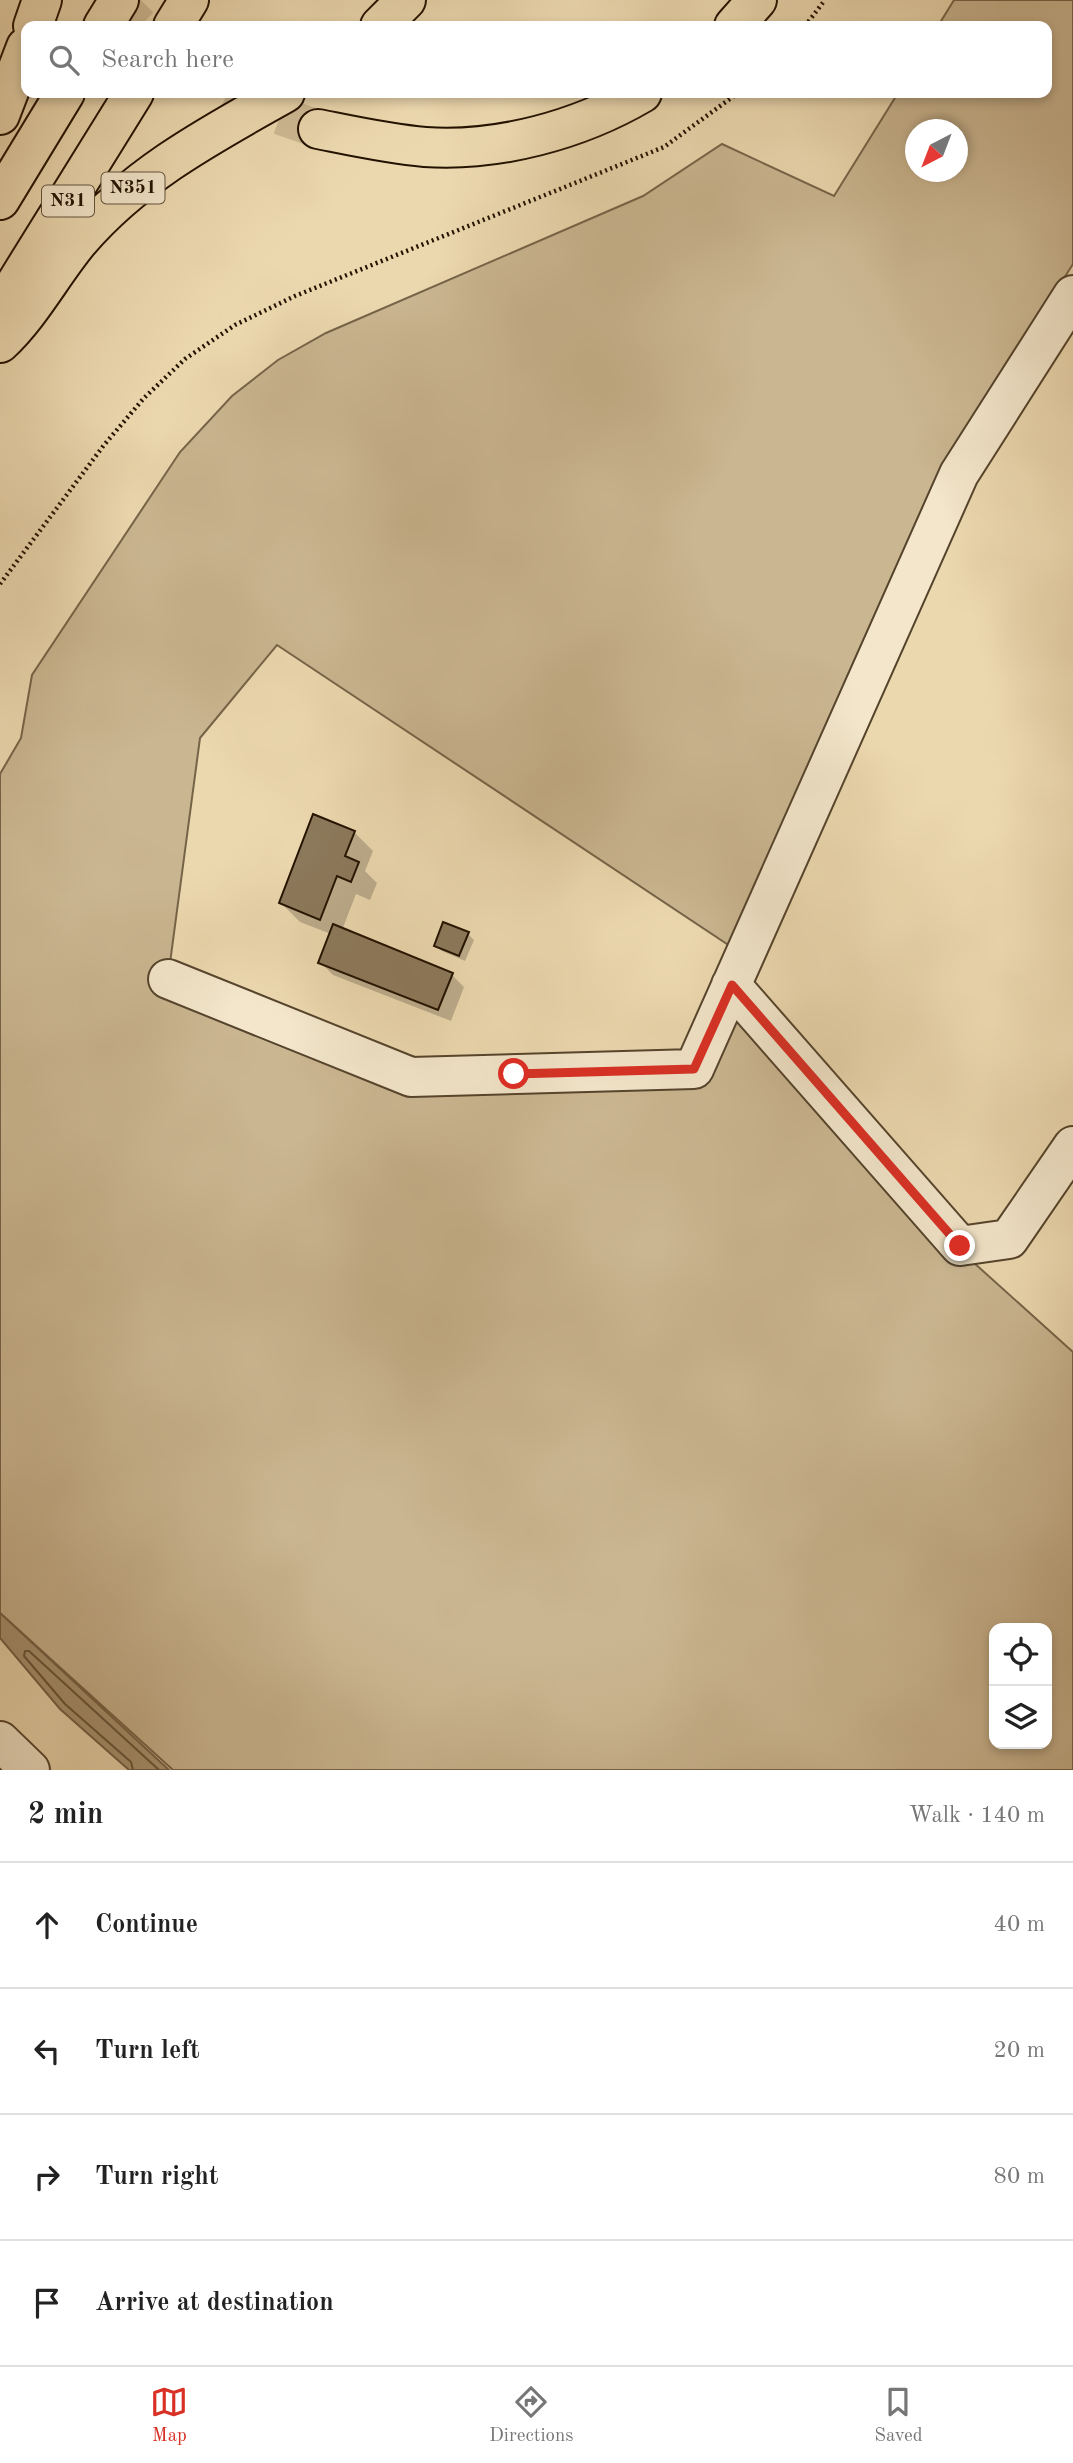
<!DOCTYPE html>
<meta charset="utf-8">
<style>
body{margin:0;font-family:"Old Standard TT",serif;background:#f2f2f2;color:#222}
.controls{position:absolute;right:21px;bottom:21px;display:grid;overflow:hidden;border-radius:14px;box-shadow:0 4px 10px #0003}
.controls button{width:63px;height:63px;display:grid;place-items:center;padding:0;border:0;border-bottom:2px solid #e0e0e0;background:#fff;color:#222;font:35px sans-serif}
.compass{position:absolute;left:905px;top:119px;width:63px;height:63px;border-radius:50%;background:#fff;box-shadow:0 4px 10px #0003;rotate:222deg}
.stop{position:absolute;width:21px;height:21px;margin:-16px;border:5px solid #d93025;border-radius:50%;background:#fff}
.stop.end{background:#d93025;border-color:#fff;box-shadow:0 2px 7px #0008}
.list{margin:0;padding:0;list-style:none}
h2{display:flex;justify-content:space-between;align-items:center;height:91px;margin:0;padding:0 28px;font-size:30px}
h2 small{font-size:23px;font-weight:400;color:#767676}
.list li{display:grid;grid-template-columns:46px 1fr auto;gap:21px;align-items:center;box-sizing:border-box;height:126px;padding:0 28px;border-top:2px solid #e0e0e0}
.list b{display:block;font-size:26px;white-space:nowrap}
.list em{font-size:23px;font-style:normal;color:#767676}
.icon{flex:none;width:38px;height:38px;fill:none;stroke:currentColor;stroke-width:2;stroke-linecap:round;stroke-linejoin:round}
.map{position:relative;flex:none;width:1073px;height:1770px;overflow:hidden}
.search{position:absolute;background:#fff;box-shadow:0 4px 10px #0003;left:21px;right:21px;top:21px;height:77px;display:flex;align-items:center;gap:18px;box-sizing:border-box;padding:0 24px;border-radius:14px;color:#767676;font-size:26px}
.sheet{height:595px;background:#fff}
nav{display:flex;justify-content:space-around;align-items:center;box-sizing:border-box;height:98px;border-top:2px solid #e0e0e0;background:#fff;font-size:19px;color:#767676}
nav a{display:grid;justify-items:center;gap:4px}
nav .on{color:#d93025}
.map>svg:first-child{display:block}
.green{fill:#cab691;stroke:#766448;stroke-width:2;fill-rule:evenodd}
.water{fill:#a89574;stroke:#736146;stroke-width:2}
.shadow{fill:#0003}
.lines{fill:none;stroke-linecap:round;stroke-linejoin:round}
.shore{stroke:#66543a;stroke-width:2}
.building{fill:#8c795b;stroke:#231200;stroke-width:2}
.highway-tunnel{stroke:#ceba95;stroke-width:38;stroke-dasharray:38 19;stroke-linecap:butt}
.minor-casing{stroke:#55442c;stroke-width:42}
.highway-casing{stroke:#231200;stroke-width:42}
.path{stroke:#231200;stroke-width:4.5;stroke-dasharray:2 3.5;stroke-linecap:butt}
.minor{stroke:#f3e6cb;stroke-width:38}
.highway{stroke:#ecd8af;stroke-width:38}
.route{stroke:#d93025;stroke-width:9}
.labels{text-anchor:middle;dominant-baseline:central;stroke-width:5;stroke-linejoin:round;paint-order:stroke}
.shield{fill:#f3e6cb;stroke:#61523d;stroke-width:2}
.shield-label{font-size:19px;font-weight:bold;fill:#231200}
</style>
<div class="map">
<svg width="1073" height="1770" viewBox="0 0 1073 1770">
<rect width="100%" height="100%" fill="#ecd8af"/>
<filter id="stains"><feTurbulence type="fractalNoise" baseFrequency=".00286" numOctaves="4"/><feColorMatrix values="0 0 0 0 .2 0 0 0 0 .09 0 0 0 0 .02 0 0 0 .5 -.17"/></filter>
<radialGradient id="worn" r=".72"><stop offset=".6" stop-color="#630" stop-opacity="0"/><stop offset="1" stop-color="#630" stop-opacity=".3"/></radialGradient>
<path class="green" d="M 954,0 L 1073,0 L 1073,264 L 1054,294 L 733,948 L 277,645 L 200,738 L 168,978 L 411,1077 L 708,1068 L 735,1011 L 973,1262 L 1073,1352 L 1073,1770 L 173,1770 L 0,1613 L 0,774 L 21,738 L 32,675 L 180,452 L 232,396 L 278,360 L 326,333 L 643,196 L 722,144 L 834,196 L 898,93 L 1047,93 L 1047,26 L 938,26 ZM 916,130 L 958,130 L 958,172 L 916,172 ZM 994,1628 L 1047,1628 L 1047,1744 L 994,1744 Z"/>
<path class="water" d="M 0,1613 L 169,1770 L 129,1770 L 60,1709 L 0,1638 Z"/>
<path class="shadow" d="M 354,832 L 373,851 L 365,871 L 377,883 L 370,900 L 356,894 L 342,930 L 452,975 L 464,987 L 451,1021 L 333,975 L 320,962 L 331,934 L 300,922 L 281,903 Z
M 468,934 L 474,940 L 465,961 L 442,951 L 436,945 Z"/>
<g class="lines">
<path class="shore" d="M 133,1770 L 131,1762 L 65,1704 L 24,1656 L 25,1651 L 29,1651 L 159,1770"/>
</g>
<path class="building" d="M 313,814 L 355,831 L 345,856 L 359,862 L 351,882 L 337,876 L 320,920 L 279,903 Z
M 443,922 L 469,932 L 459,956 L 434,946 Z
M 333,924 L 453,973 L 438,1010 L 318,963 Z"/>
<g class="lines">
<path class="highway-tunnel" d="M 114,0 L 140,26
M 228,93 L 255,107 L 318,129"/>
<defs>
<path id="minor" d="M 168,979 L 411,1077 L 694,1069 L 959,474 L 1073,295
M 731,985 L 960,1246 L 1009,1239 L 1073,1146
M 0,1741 L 30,1770"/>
<path id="highway" d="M 33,26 L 42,0
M 103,26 L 119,0
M 173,26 L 189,0
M 380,26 L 406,0
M 734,26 L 757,0
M 0,115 L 26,47
M 318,129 C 353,136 389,144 425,147 C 498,152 579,130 642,93
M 0,200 L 65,93
M 0,309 L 134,93
M 0,343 C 31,314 51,275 78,242 C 135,175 210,135 285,93"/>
</defs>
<use href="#minor" class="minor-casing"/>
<use href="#highway" class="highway-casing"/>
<path class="path" d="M 805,26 L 825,0
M 0,584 L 104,445 L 144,398 L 185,359 L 235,325 L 295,296 L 664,147 L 738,93"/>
<use href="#minor" class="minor"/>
<use href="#highway" class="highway"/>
</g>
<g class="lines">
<path class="route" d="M 514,1074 L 694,1069 L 732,985 L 960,1246"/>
</g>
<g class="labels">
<g class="shield">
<rect x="101.5" y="172.5" width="63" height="31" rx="5"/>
<rect x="42" y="185.5" width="52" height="31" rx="5"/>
</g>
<g class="shield-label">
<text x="133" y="188">N351</text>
<text x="68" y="201">N31</text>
</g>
</g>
<rect width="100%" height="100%" filter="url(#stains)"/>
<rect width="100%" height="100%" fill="url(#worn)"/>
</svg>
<div class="controls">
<button><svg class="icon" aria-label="locate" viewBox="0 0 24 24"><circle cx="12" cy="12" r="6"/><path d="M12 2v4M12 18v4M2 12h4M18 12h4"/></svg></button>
<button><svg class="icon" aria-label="layers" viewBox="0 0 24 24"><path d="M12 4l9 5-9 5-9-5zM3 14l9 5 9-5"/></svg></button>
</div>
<svg class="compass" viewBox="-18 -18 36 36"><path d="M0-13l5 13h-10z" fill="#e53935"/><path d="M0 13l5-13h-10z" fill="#767676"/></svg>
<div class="stop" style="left:514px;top:1074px"></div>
<div class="stop end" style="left:960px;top:1246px"></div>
<div class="search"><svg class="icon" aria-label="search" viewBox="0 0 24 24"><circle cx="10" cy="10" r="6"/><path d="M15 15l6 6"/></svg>Search here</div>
</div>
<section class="sheet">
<h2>2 min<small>Walk · 140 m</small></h2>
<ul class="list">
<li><svg class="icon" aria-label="ahead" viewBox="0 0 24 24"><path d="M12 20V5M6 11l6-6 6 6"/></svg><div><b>Continue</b></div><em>40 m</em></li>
<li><svg class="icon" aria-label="left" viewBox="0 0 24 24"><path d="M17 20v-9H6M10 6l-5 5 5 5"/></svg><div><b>Turn left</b></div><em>20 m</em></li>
<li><svg class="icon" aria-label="right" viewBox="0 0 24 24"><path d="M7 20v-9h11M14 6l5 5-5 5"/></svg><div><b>Turn right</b></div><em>80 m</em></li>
<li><svg class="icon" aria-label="arrive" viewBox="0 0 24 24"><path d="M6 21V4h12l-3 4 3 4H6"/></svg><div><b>Arrive at destination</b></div></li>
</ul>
</section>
<nav>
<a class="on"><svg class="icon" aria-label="map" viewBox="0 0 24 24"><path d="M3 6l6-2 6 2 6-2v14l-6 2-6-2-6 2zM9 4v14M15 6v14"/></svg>Map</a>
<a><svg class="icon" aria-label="directions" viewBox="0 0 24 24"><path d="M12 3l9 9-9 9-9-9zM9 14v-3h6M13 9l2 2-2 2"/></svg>Directions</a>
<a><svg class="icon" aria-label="saved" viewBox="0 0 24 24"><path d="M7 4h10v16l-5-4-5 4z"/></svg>Saved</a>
</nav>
